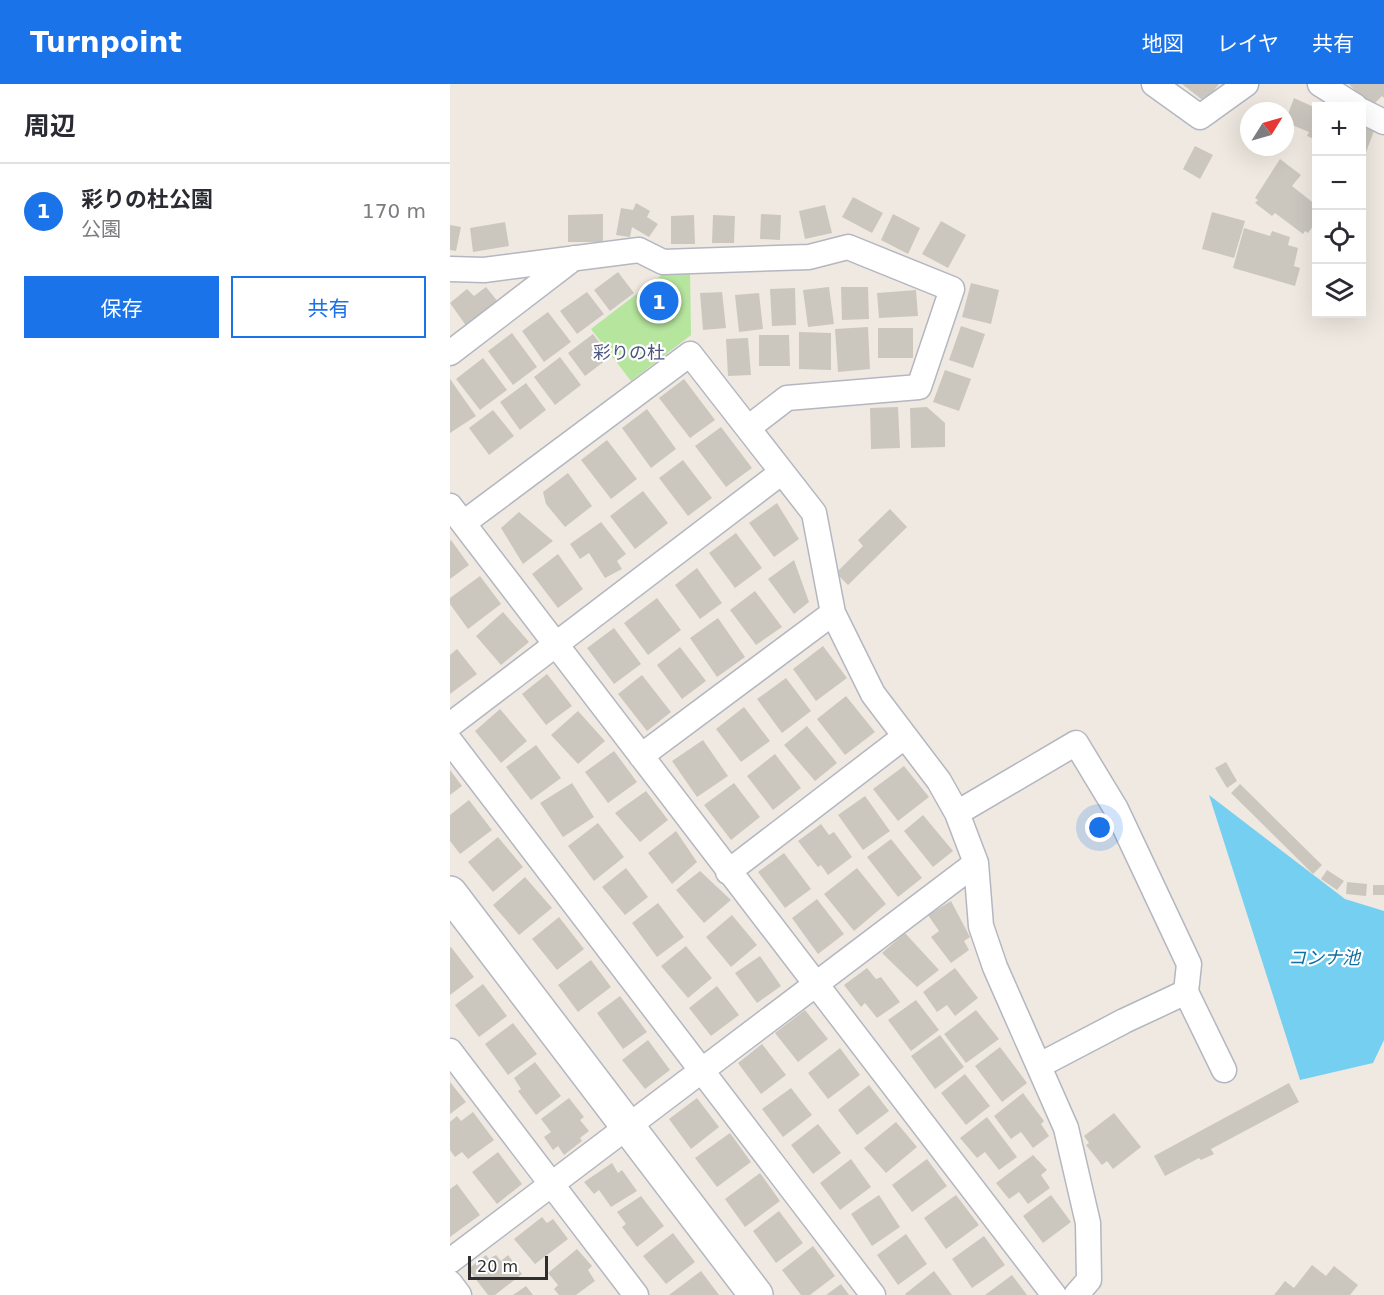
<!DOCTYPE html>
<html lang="ja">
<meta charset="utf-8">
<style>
body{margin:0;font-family:"DejaVu Sans","Noto Sans JP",sans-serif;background:#f2f2f3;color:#2b2b33}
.controls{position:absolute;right:18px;top:18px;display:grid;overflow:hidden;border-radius:0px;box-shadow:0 6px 24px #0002}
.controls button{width:54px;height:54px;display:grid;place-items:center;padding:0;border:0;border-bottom:2px solid #e1e1e2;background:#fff;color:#2b2b33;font:30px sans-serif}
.compass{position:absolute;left:790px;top:18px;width:54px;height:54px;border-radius:50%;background:#fff;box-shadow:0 6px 24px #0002;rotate:53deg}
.scale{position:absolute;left:18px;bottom:15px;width:80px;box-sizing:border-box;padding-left:6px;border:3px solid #2e2e2e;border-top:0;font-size:16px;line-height:21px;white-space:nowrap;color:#2e2e2e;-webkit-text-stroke:4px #fff;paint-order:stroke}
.you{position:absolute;left:650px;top:744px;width:21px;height:21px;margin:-15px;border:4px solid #fff;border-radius:50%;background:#1a73e8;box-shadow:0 0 0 9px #1a73e833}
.badge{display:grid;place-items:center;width:39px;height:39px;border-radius:50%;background:#1a73e8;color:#fff;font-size:20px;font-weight:700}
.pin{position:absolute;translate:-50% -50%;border:3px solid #fff;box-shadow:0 2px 6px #0006}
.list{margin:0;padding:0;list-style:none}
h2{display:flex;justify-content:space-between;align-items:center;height:78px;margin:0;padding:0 24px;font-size:26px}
h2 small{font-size:20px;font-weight:400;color:#7c7c81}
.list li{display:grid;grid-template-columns:39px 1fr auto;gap:18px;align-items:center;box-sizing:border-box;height:96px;padding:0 24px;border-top:2px solid #e1e1e2}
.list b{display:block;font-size:22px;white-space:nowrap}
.list p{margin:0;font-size:20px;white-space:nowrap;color:#7c7c81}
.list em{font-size:20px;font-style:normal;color:#7c7c81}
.actions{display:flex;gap:12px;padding:18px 24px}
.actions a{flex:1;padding:14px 0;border:2px solid #1a73e8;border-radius:0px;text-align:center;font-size:21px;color:#1a73e8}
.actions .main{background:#1a73e8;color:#fff}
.icon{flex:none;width:33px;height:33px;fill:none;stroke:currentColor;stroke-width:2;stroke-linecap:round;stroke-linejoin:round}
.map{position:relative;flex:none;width:934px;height:1211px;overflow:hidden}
header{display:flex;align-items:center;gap:36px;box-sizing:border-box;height:84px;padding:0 30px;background:#1a73e8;color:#fff}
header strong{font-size:28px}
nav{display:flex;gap:33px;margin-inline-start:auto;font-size:21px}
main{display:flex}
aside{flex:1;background:#fff}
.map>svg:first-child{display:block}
.green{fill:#b6e59e}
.water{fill:#75cff0}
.building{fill:#cbc7bf}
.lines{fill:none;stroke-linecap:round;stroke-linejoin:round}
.street-casing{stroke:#b4b7c1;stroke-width:27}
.secondary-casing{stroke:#b4b7c1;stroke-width:36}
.street{stroke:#fff;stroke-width:24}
.secondary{stroke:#fff;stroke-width:33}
.labels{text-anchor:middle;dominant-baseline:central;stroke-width:4.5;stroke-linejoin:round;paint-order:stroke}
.neighbourhood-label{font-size:18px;fill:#4d5680;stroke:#fff}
.water-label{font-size:18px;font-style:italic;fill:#0d6fa3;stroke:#fff}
</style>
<header>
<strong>Turnpoint</strong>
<nav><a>地図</a><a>レイヤ</a><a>共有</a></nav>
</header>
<main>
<aside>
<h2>周辺<small></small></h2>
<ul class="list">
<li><span class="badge">1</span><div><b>彩りの杜公園</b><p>公園</p></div><em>170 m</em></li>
</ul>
<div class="actions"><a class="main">保存</a><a>共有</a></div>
</aside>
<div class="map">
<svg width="934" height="1211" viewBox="0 0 934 1211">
<rect width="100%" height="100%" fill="#efe9e1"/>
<path class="green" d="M 240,188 L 241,251 L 181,297 L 141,245 L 214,189 Z"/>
<path class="water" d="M 759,711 L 895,815 L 934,827 L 934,956 L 923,979 L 850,996 Z"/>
<path class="building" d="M 732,0 L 769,0 L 755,18 Z
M 899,0 L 934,0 L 934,14 L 932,12 L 921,23 Z
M 844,14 L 866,24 L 866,56 L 857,52 L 859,48 L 835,38 Z
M 912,39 L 925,44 L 912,79 Z
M 745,62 L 763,71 L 750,95 L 733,85 Z
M 830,75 L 851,91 L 842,102 L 866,121 L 866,143 L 864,141 L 858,149 L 855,147 L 853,150 L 825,129 L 822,132 L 805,119 L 808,116 L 805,114 Z
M 403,113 L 433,129 L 422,149 L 392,133 Z
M 186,119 L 200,127 L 197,133 L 208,140 L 199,153 L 182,143 L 180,153 L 166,151 L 171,124 L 183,126 Z
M 375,121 L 382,149 L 355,155 L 349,127 Z
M 762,128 L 795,137 L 784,174 L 752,165 Z
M 153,130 L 153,158 L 118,158 L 118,131 Z
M 311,130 L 331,131 L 330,156 L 310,155 Z
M 443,130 L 470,144 L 458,170 L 431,156 Z
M 244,131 L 245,160 L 221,160 L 221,132 Z
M 263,131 L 285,132 L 284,159 L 262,159 Z
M 491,137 L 516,151 L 498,184 L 472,170 Z
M 55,138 L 59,162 L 23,168 L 20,144 Z
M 0,141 L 11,143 L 6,167 L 0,166 Z
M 794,144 L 820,152 L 822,147 L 840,153 L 838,161 L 848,164 L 844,182 L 850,184 L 845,202 L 783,184 Z
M 168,188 L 184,209 L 160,227 L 144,206 Z
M 521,199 L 549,206 L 541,240 L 512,233 Z
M 36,203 L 49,219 L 17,243 L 0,219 L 17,205 L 24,212 Z
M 379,203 L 384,240 L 358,243 L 353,206 Z
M 391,203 L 418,203 L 419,235 L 392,236 Z
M 345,204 L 346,241 L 322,242 L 320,205 Z
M 466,206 L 468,232 L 429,234 L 427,209 Z
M 137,208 L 154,230 L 127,250 L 110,227 Z
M 272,208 L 276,244 L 253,246 L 250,209 Z
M 309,209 L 313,245 L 289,248 L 285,211 Z
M 98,228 L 121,258 L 94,278 L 72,247 Z
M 511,242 L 535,250 L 523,284 L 499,276 Z
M 418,243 L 420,285 L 388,288 L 385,245 Z
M 428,244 L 463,244 L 463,274 L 428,274 Z
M 349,248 L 381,249 L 381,286 L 349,285 Z
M 62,249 L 87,283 L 63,301 L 38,267 Z
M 143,250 L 160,273 L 135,292 L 118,269 Z
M 309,251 L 339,251 L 340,282 L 309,282 Z
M 298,254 L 301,291 L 278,292 L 276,255 Z
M 110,273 L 131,301 L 105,321 L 84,293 Z
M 33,274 L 57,306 L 30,326 L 6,295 Z
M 495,286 L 521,295 L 509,327 L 483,318 Z
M 0,295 L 26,332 L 0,349 Z
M 234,295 L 265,336 L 240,354 L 209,314 Z
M 76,299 L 96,326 L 70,346 L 50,318 Z
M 448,323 L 450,364 L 421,365 L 420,324 Z
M 477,323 L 495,339 L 495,363 L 461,364 L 460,324 Z
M 197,325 L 226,365 L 201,384 L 172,344 Z
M 43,326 L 64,352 L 39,371 L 19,344 Z
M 271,343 L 302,384 L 276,403 L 245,362 Z
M 157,356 L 187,395 L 161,415 L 131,376 Z
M 233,376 L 262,414 L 238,432 L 209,394 Z
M 118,389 L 142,422 L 115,443 L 96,420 L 93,408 Z
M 193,407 L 218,439 L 185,465 L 160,432 Z
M 327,419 L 349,455 L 324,473 L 299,439 Z
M 440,425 L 457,443 L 398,501 L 386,489 L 413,462 L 408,456 Z
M 69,428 L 103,457 L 73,480 L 51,444 Z
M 151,438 L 176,470 L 167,477 L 172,485 L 155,494 L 139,469 L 130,475 L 120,460 Z
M 286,449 L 312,484 L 285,504 L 259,469 Z
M 1,456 L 19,481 L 0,495 L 0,457 Z
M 108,470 L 133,505 L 108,524 L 82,490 Z
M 344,476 L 359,518 L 344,530 L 318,495 Z
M 247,484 L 272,519 L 250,535 L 225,501 Z
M 30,492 L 51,520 L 18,545 L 0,520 L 0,514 Z
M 305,507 L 332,543 L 306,561 L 280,526 Z
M 207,514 L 231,546 L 198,571 L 174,539 Z
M 53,528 L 79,558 L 51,581 L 26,552 Z
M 268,534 L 295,573 L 267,593 L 240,554 Z
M 164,544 L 191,580 L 164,600 L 137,564 Z
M 373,562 L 397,594 L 366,617 L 343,585 Z
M 230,563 L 256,597 L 232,615 L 207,581 Z
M 7,565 L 27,590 L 0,610 L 0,571 Z
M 97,590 L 122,622 L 96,641 L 72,610 Z
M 192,591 L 221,628 L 197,647 L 168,610 Z
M 336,594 L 361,627 L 332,649 L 307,615 Z
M 396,612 L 425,648 L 395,671 L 367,635 Z
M 294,623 L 320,657 L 291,678 L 266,645 Z
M 50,625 L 77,657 L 51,679 L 25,647 Z
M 128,627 L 155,657 L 128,680 L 101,651 Z
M 357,642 L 387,679 L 365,697 L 334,661 Z
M 253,656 L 278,692 L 247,713 L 222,677 Z
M 86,661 L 111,694 L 81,716 L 56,683 Z
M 164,667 L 187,698 L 158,719 L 135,688 Z
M 325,670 L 351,704 L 323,726 L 297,692 Z
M 776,678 L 787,697 L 777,704 L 765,684 Z
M 454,682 L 479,713 L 448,737 L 423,705 Z
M 0,686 L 12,702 L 0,711 Z
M 122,699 L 144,733 L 113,753 L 90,719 Z
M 284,699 L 310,733 L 281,756 L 254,721 Z
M 790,700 L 872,781 L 863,790 L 781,709 Z
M 196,707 L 218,736 L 190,758 L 165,729 Z
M 415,712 L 440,747 L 413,766 L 388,731 Z
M 19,716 L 42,746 L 10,770 L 0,757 L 0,731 Z
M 473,731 L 503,767 L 483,783 L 454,747 Z
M 148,739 L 174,773 L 144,797 L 118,762 Z
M 371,740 L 379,751 L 384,748 L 402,773 L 378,791 L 371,781 L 368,783 L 348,757 Z
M 226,747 L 247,778 L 222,800 L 198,769 Z
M 48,753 L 73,783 L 43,808 L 18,778 Z
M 441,755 L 472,794 L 448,813 L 417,773 Z
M 334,769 L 361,805 L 335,824 L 308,788 Z
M 176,784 L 198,813 L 175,831 L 152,803 Z
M 407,784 L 436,820 L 404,847 L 374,810 Z
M 877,786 L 894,797 L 887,806 L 871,795 Z
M 250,787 L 281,816 L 254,839 L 226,806 Z
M 75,793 L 102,824 L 69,851 L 43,821 Z
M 897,798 L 917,800 L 916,812 L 896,810 Z
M 923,801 L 934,801 L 934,811 L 923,811 Z
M 367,815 L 394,850 L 368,870 L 342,834 Z
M 501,817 L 520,853 L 514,857 L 519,866 L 501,879 L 481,853 L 489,847 L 478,831 Z
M 208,819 L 234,853 L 207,873 L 182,839 Z
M 282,831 L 307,861 L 281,883 L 256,853 Z
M 109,833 L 134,865 L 107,886 L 82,855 Z
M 455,849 L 489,886 L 467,903 L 432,869 Z
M 236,862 L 262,894 L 238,914 L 211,882 Z
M 1,863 L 24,893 L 0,911 L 0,864 Z
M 310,872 L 331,902 L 307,919 L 285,889 Z
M 141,876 L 161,903 L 128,928 L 108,901 Z
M 417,884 L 426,895 L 431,893 L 450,918 L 427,934 L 415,919 L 411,923 L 394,901 Z
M 505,884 L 528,914 L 505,932 L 497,921 L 487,928 L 473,908 Z
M 33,900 L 57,932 L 29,953 L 5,921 Z
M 267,902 L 289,931 L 261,952 L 239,924 Z
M 170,912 L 197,948 L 173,965 L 147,929 Z
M 466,916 L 489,946 L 461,967 L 438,936 Z
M 355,926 L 378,955 L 348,978 L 325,949 Z
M 526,926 L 549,955 L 516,979 L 494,950 Z
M 63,939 L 87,970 L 58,991 L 35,960 Z
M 490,951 L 514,983 L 485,1005 L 461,972 Z
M 198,956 L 220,986 L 195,1005 L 172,976 Z
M 312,960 L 336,991 L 311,1010 L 288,979 Z
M 550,963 L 577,999 L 552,1018 L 525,982 Z
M 390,964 L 410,991 L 378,1015 L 358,989 Z
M 85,978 L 111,1012 L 86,1031 L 68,1007 L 71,1005 L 64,994 Z
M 515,990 L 540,1022 L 516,1041 L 491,1009 Z
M 0,998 L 16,1018 L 0,1030 Z
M 839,999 L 849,1018 L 761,1065 L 764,1070 L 751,1076 L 749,1074 L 715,1092 L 704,1072 Z
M 419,1001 L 439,1027 L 407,1051 L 388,1026 Z
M 341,1004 L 362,1031 L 333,1053 L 312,1025 Z
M 573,1009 L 594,1037 L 591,1040 L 599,1052 L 583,1064 L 571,1048 L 561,1055 L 544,1032 Z
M 119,1014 L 134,1033 L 130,1036 L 139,1047 L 130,1054 L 132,1057 L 114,1071 L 108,1062 L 103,1066 L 94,1053 L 101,1048 L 91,1035 Z
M 247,1014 L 269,1043 L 241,1065 L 219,1035 Z
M 23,1028 L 44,1056 L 18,1075 L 12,1068 L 5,1073 L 0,1066 L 0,1038 L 7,1032 L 11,1037 Z
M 664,1029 L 691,1063 L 663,1085 L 657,1077 L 652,1081 L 636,1061 L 639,1059 L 634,1052 Z
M 537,1033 L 567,1073 L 549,1086 L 535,1068 L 527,1074 L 510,1054 Z
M 446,1038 L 467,1063 L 436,1089 L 414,1064 Z
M 368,1040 L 391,1069 L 363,1090 L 341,1061 Z
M 280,1049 L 301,1078 L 267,1103 L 245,1074 Z
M 48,1068 L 72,1100 L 47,1120 L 22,1088 Z
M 583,1071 L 597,1086 L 591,1091 L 600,1104 L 578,1120 L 569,1108 L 559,1115 L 546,1099 Z
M 401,1075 L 421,1103 L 390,1126 L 370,1099 Z
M 477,1075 L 497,1102 L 462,1128 L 442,1101 Z
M 162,1079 L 168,1089 L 172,1086 L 187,1107 L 161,1123 L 149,1106 L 144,1110 L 134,1098 Z
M 310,1089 L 330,1117 L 295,1143 L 275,1115 Z
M 7,1100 L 30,1131 L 0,1153 L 0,1105 Z
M 429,1111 L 450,1143 L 422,1162 L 401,1130 Z
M 506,1111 L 529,1141 L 496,1165 L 474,1134 Z
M 601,1111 L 621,1138 L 593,1159 L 573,1132 Z
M 191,1112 L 214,1142 L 187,1163 L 172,1143 L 176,1140 L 167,1128 Z
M 329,1127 L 353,1159 L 326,1179 L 303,1147 Z
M 92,1133 L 97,1139 L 103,1135 L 118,1155 L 85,1180 L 64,1155 Z
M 223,1149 L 245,1178 L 216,1200 L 193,1172 Z
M 456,1150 L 477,1180 L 448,1201 L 427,1171 Z
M 534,1152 L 555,1181 L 522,1204 L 502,1175 Z
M 363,1162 L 385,1192 L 360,1211 L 351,1211 L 332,1186 Z
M 127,1165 L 142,1182 L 138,1186 L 145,1197 L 126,1211 L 109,1211 L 104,1205 L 108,1201 L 98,1189 Z
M 36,1171 L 39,1175 L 46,1171 L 51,1177 L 58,1171 L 72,1190 L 45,1211 L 38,1211 L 18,1185 Z
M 862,1181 L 876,1192 L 884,1182 L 908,1201 L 900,1211 L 824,1211 L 835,1197 L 844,1204 Z
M 251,1187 L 269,1211 L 219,1211 Z
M 484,1187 L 502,1211 L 456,1211 L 455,1210 Z
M 562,1191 L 577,1211 L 535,1211 Z
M 391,1200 L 399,1211 L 376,1211 Z
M 76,1202 L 83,1211 L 63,1211 Z"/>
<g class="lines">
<defs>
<path id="street" d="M 704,0 L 750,33 L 796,0
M 870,0 L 905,22
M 912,27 L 934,38
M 0,185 L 34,186 L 189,166 L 213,178 L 359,173 L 398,163 L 502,205 L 469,303 L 337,314 L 298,344
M 0,269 L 124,174
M 0,422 L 604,1211
M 15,438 L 240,270 L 364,429 L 383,529 L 423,610 L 489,697 L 507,729 L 526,779 L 531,842 L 545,883 L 616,1044 L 638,1139 L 639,1196 L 626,1211
M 0,641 L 332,388
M 0,657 L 423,1211
M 191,672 L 383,529
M 507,729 L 626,659 L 666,725 L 739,880 L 736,908 L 674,937 L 590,981
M 278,788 L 454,653
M 736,908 L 774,986
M 0,967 L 186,1211
M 0,1177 L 526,779
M 0,1199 L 9,1211"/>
<path id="secondary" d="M 0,809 L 306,1211"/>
</defs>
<use href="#street" class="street-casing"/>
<use href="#secondary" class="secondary-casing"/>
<use href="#street" class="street"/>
<use href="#secondary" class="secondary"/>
</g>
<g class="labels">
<g class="neighbourhood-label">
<text x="179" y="268">彩りの杜</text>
</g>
<g class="water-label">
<text x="874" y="873">コンナ池</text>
</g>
</g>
</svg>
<div class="controls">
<button>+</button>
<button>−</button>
<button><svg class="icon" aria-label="locate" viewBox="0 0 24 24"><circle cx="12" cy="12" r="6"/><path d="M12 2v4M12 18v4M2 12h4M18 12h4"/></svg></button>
<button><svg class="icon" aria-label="layers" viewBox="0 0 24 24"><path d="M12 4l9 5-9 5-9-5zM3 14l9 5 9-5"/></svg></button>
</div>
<svg class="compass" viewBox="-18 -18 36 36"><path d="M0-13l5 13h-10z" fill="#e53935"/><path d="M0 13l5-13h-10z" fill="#7c7c81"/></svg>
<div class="scale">20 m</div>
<div class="you"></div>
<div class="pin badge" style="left:209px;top:217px">1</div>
</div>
</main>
